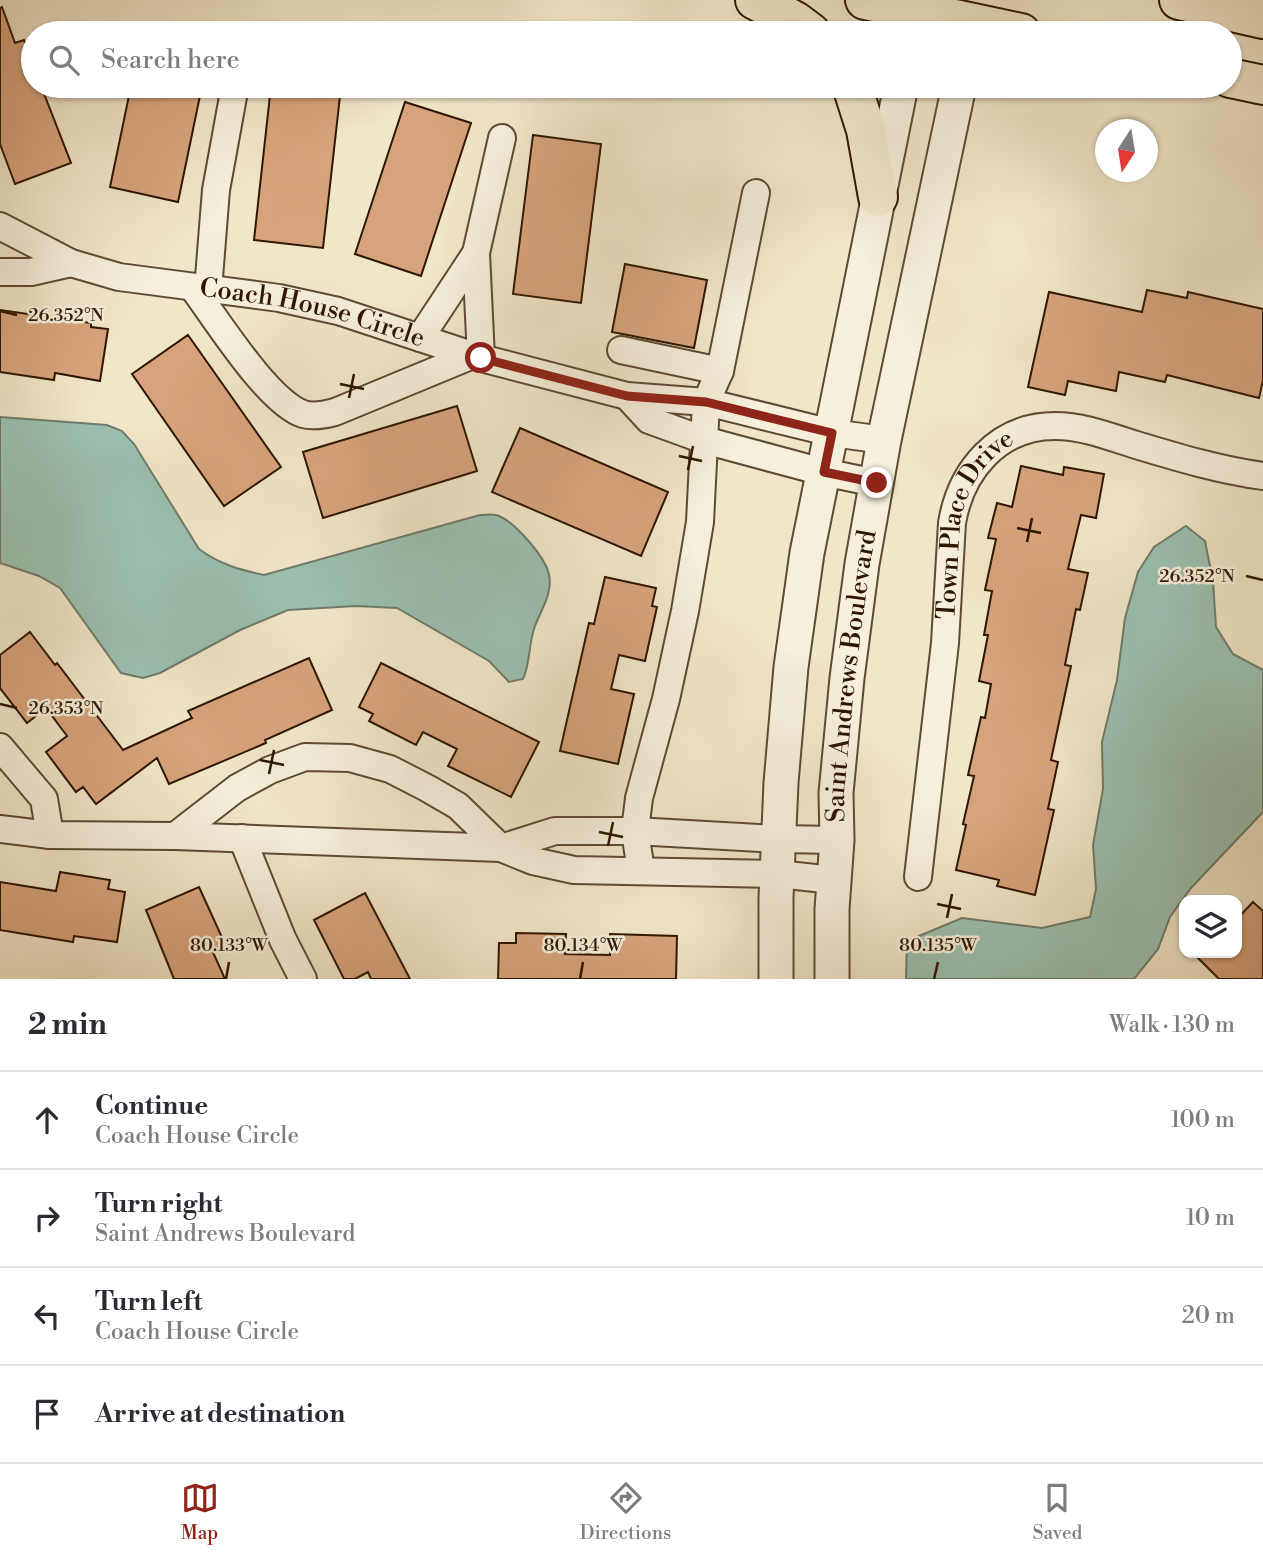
<!DOCTYPE html>
<meta charset="utf-8">
<style>
body{margin:0;font-family:"Libre Bodoni",serif;background:#f7f7f7;color:#2b2b33}
.controls{position:absolute;right:21px;bottom:21px;display:grid;overflow:hidden;border-radius:14px;box-shadow:0 2px 5px #0004}
.controls button{width:63px;height:63px;display:grid;place-items:center;padding:0;border:0;border-bottom:2px solid #e1e1e2;background:#fff;color:#2b2b33;font:35px sans-serif}
.compass{position:absolute;left:1095px;top:119px;width:63px;height:63px;border-radius:50%;background:#fff;box-shadow:0 2px 5px #0004;rotate:192deg}
.stop{position:absolute;width:21px;height:21px;margin:-16px;border:5px solid #8f2418;border-radius:50%;background:#fff}
.stop.end{background:#8f2418;border-color:#fff;box-shadow:0 2px 7px #0008}
.list{margin:0;padding:0;list-style:none}
h2{display:flex;justify-content:space-between;align-items:center;height:91px;margin:0;padding:0 28px;font-size:30px}
h2 small{font-size:23px;font-weight:400;color:#7c7c81}
.list li{display:grid;grid-template-columns:46px 1fr auto;gap:21px;align-items:center;box-sizing:border-box;height:98px;padding:0 28px;border-top:2px solid #e1e1e2}
.list b{display:block;font-size:26px;white-space:nowrap}
.list p{margin:0;font-size:23px;white-space:nowrap;color:#7c7c81}
.list em{font-size:23px;font-style:normal;color:#7c7c81}
.icon{flex:none;width:38px;height:38px;fill:none;stroke:currentColor;stroke-width:2;stroke-linecap:round;stroke-linejoin:round}
.map{position:relative;flex:none;width:1263px;height:979px;overflow:hidden}
.search{position:absolute;background:#fff;box-shadow:0 2px 5px #0004;left:21px;right:21px;top:21px;height:77px;display:flex;align-items:center;gap:18px;box-sizing:border-box;padding:0 24px;border-radius:38px;color:#7c7c81;font-size:26px}
.sheet{height:483px;background:#fff}
nav{display:flex;justify-content:space-around;align-items:center;box-sizing:border-box;height:98px;border-top:2px solid #e1e1e2;background:#fff;font-size:19px;color:#7c7c81}
nav a{display:grid;justify-items:center;gap:4px}
nav .on{color:#8f2418}
.map>svg:first-child{display:block}
.water{fill:#9bc0b1;stroke:#6f7c6a;stroke-width:2}
.building{fill:#d7a37c;stroke:#2e1600;stroke-width:2}
.lines{fill:none;stroke-linecap:round;stroke-linejoin:round}
.minor-casing{stroke:#5e4a32;stroke-width:30}
.tertiary-casing{stroke:#5e4a32;stroke-width:37}
.primary-casing{stroke:#2e1600;stroke-width:42}
.minor{stroke:#f5efdb;stroke-width:26}
.tertiary{stroke:#f5efdb;stroke-width:33}
.primary{stroke:#f0e6c8;stroke-width:38}
.route{stroke:#8f2418;stroke-width:9}
.ticks{fill:none;stroke:#2e1600;stroke-width:2.5}
.labels{text-anchor:middle;dominant-baseline:central;stroke-width:5;stroke-linejoin:round;paint-order:stroke}
.street-label{font-size:26px;fill:#2e1600;stroke:#f5efdb}
.ticks-label{font-size:18px;text-anchor:middle;fill:#2e1600;stroke:#f5efdb;stroke-width:5;stroke-linejoin:round;paint-order:stroke}
</style>
<div class="map">
<svg width="1263" height="979" viewBox="0 0 1263 979">
<rect width="100%" height="100%" fill="#f0e6c8"/>
<filter id="stains"><feTurbulence type="fractalNoise" baseFrequency=".00286" numOctaves="4"/><feColorMatrix values="0 0 0 0 .2 0 0 0 0 .09 0 0 0 0 .02 0 0 0 .5 -.17"/></filter>
<radialGradient id="worn" r=".72"><stop offset=".6" stop-color="#630" stop-opacity="0"/><stop offset="1" stop-color="#630" stop-opacity=".3"/></radialGradient>
<path class="water" d="M 0,417 L 107,425 L 122,431 L 134,444 L 199,549 C 219,564 240,570 264,575 L 480,515 C 485,515 492,514 496,515 C 514,520 546,558 549,575 C 553,593 541,610 535,626 C 528,644 531,662 523,679 L 509,682 L 489,661 L 397,608 L 356,606 L 288,610 L 240,630 L 160,673 L 143,678 L 121,673 L 60,588 L 39,576 L 0,563 Z
M 1186,526 L 1205,541 L 1213,581 L 1216,627 L 1233,654 L 1263,670 L 1263,812 L 1191,888 L 1170,917 L 1158,949 L 1134,979 L 906,979 L 907,941 L 962,918 L 1042,928 L 1090,917 L 1096,889 L 1093,845 L 1103,789 L 1102,742 L 1117,680 L 1125,618 L 1138,572 L 1154,547 Z"/>
<path class="building" d="M 2,7 L 15,43 L 24,40 L 33,65 L 33,86 L 41,86 L 71,163 L 15,184 L 0,144 L 0,8 Z
M 131,86 L 202,86 L 178,202 L 110,187 Z
M 271,86 L 341,87 L 323,248 L 254,240 Z
M 405,102 L 471,123 L 421,276 L 355,254 Z
M 533,135 L 601,144 L 581,303 L 513,294 Z
M 625,264 L 707,280 L 694,348 L 612,332 Z
M 1147,290 L 1187,298 L 1188,292 L 1263,309 L 1263,380 L 1259,398 L 1167,375 L 1165,382 L 1119,372 L 1116,391 L 1068,381 L 1065,395 L 1028,387 L 1049,292 L 1142,312 Z
M 0,310 L 91,323 L 91,327 L 108,329 L 100,381 L 55,373 L 54,380 L 0,372 Z
M 188,335 L 281,467 L 224,506 L 132,374 Z
M 457,406 L 477,471 L 323,518 L 303,452 Z
M 520,428 L 668,492 L 641,556 L 492,492 Z
M 1021,466 L 1063,475 L 1064,467 L 1104,474 L 1096,518 L 1081,515 L 1068,569 L 1088,573 L 1080,610 L 1076,609 L 1065,665 L 1071,666 L 1051,760 L 1058,762 L 1048,809 L 1054,810 L 1035,895 L 997,886 L 999,880 L 956,870 L 966,825 L 963,824 L 974,776 L 968,775 L 981,717 L 985,718 L 991,684 L 979,681 L 988,635 L 984,635 L 992,591 L 985,590 L 996,539 L 988,538 L 997,503 L 1012,507 Z
M 605,577 L 656,588 L 652,606 L 657,607 L 645,661 L 619,655 L 611,689 L 634,694 L 618,764 L 560,751 L 589,623 L 594,624 Z
M 30,632 L 55,665 L 57,663 L 123,750 L 192,718 L 188,711 L 309,658 L 332,710 L 265,740 L 266,743 L 169,784 L 157,758 L 96,804 L 83,787 L 76,792 L 46,752 L 67,736 L 46,708 L 27,723 L 0,688 L 0,655 Z
M 381,663 L 539,742 L 511,797 L 448,766 L 457,749 L 423,732 L 416,745 L 369,721 L 373,714 L 359,707 Z
M 60,872 L 110,880 L 108,889 L 125,892 L 117,942 L 74,936 L 73,942 L 0,930 L 0,882 L 56,891 Z
M 199,887 L 225,944 L 212,950 L 225,979 L 174,979 L 146,910 Z
M 365,893 L 410,979 L 371,979 L 368,972 L 355,979 L 344,979 L 314,920 Z
M 1253,902 L 1263,911 L 1263,979 L 1219,979 L 1193,953 L 1237,953 L 1237,919 Z
M 516,933 L 566,934 L 565,954 L 610,955 L 610,934 L 677,936 L 676,979 L 498,979 L 499,943 L 516,943 Z"/>
<g class="lines">
<defs>
<g id="minor">
<path id="s1" d="M 0,226 L 71,263 L 119,277 L 279,298 L 338,311 L 481,358 L 627,396 L 706,402 L 832,433 L 884,440"/>
<path d="M 0,272 L 31,272 L 71,263"/>
<path d="M 193,288 C 217,320 267,401 303,414 C 313,417 324,415 335,412 L 473,355"/>
<path d="M 208,290 L 216,190 L 235,86"/>
<path d="M 420,338 L 476,253"/>
<path d="M 621,350 L 720,371"/>
<path d="M 481,358 L 476,253 L 502,138"/>
<path d="M 627,396 L 649,420 L 704,440 L 823,472 L 876,483"/>
<path d="M 0,747 L 44,799 L 50,835"/>
<path d="M 0,829 L 50,835 L 175,836 L 501,848 L 555,831 L 635,831 L 778,839 L 837,840"/>
<path d="M 175,836 L 237,788 L 270,770 L 305,757 L 350,758 L 390,769 L 427,788 L 458,806 L 501,848 L 533,861 L 574,870 L 777,874 L 834,880"/>
<path d="M 242,838 L 283,940 L 303,979"/>
<path d="M 641,871 L 635,831 L 639,798 L 666,699 L 685,611 L 700,522 L 706,402 L 720,371 L 756,193"/>
<path id="s2" d="M 918,877 L 945,643 L 952,523 C 961,470 998,426 1055,426 C 1082,426 1108,436 1133,444 C 1176,457 1219,470 1263,476"/>
</g>
<g id="tertiary">
<path d="M 776,979 L 776,898 L 781,783 L 791,667 L 807,553 L 901,86"/>
<path id="s3" d="M 832,979 L 832,909 L 837,840 L 836,793 L 847,678 L 862,564 L 884,440 L 959,86"/>
</g>
<path id="primary" d="M 755,0 L 795,21 L 811,33
M 865,0 L 1021,33
M 1179,0 L 1263,19
M 1230,78 L 1263,85
M 852,86 L 866,130 L 878,197"/>
</defs>
<use href="#minor" class="minor-casing"/>
<use href="#tertiary" class="tertiary-casing"/>
<use href="#primary" class="primary-casing"/>
<use href="#minor" class="minor"/>
<use href="#tertiary" class="tertiary"/>
<use href="#primary" class="primary"/>
</g>
<g class="lines">
<path class="route" d="M 481,358 L 627,396 L 706,402 L 832,433 L 824,472 L 877,483"/>
</g>
<path class="ticks" d="M 0,311 L 17,315M 340,384 L 364,389M 349,398 L 354,374M 679,456 L 702,461M 688,470 L 693,446M 1017,528 L 1041,533M 1027,542 L 1032,518M 1246,576 L 1263,580M 0,704 L 17,708M 260,760 L 284,765M 269,774 L 274,750M 599,832 L 623,837M 608,846 L 613,822M 937,904 L 961,909M 947,918 L 952,894M 226,979 L 229,962M 580,979 L 583,962M 934,979 L 938,962"/>
<g class="labels">
<g class="street-label">
<text stroke="none"><textPath href="#s1" startOffset="327">Coach House Circle</textPath></text>
<text stroke="none"><textPath href="#s2" startOffset="362">Town Place Drive</textPath></text>
<text stroke="none"><textPath href="#s3" startOffset="304">Saint Andrews Boulevard</textPath></text>
</g>
</g>
<g class="ticks-label">
<text x="66" y="321">26.352°N</text>
<text x="1197" y="582">26.352°N</text>
<text x="66" y="714">26.353°N</text>
<text x="229" y="951">80.133°W</text>
<text x="583" y="951">80.134°W</text>
<text x="938" y="951">80.135°W</text>
</g>
<rect width="100%" height="100%" filter="url(#stains)"/>
<rect width="100%" height="100%" fill="url(#worn)"/>
</svg>
<div class="controls">
<button><svg class="icon" aria-label="layers" viewBox="0 0 24 24"><path d="M12 4l9 5-9 5-9-5zM3 14l9 5 9-5"/></svg></button>
</div>
<svg class="compass" viewBox="-18 -18 36 36"><path d="M0-13l5 13h-10z" fill="#e53935"/><path d="M0 13l5-13h-10z" fill="#7c7c81"/></svg>
<div class="stop" style="left:481px;top:358px"></div>
<div class="stop end" style="left:877px;top:483px"></div>
<div class="search"><svg class="icon" aria-label="search" viewBox="0 0 24 24"><circle cx="10" cy="10" r="6"/><path d="M15 15l6 6"/></svg>Search here</div>
</div>
<section class="sheet">
<h2>2 min<small>Walk · 130 m</small></h2>
<ul class="list">
<li><svg class="icon" aria-label="ahead" viewBox="0 0 24 24"><path d="M12 20V5M6 11l6-6 6 6"/></svg><div><b>Continue</b><p>Coach House Circle</p></div><em>100 m</em></li>
<li><svg class="icon" aria-label="right" viewBox="0 0 24 24"><path d="M7 20v-9h11M14 6l5 5-5 5"/></svg><div><b>Turn right</b><p>Saint Andrews Boulevard</p></div><em>10 m</em></li>
<li><svg class="icon" aria-label="left" viewBox="0 0 24 24"><path d="M17 20v-9H6M10 6l-5 5 5 5"/></svg><div><b>Turn left</b><p>Coach House Circle</p></div><em>20 m</em></li>
<li><svg class="icon" aria-label="arrive" viewBox="0 0 24 24"><path d="M6 21V4h12l-3 4 3 4H6"/></svg><div><b>Arrive at destination</b></div></li>
</ul>
</section>
<nav>
<a class="on"><svg class="icon" aria-label="map" viewBox="0 0 24 24"><path d="M3 6l6-2 6 2 6-2v14l-6 2-6-2-6 2zM9 4v14M15 6v14"/></svg>Map</a>
<a><svg class="icon" aria-label="directions" viewBox="0 0 24 24"><path d="M12 3l9 9-9 9-9-9zM9 14v-3h6M13 9l2 2-2 2"/></svg>Directions</a>
<a><svg class="icon" aria-label="saved" viewBox="0 0 24 24"><path d="M7 4h10v16l-5-4-5 4z"/></svg>Saved</a>
</nav>
